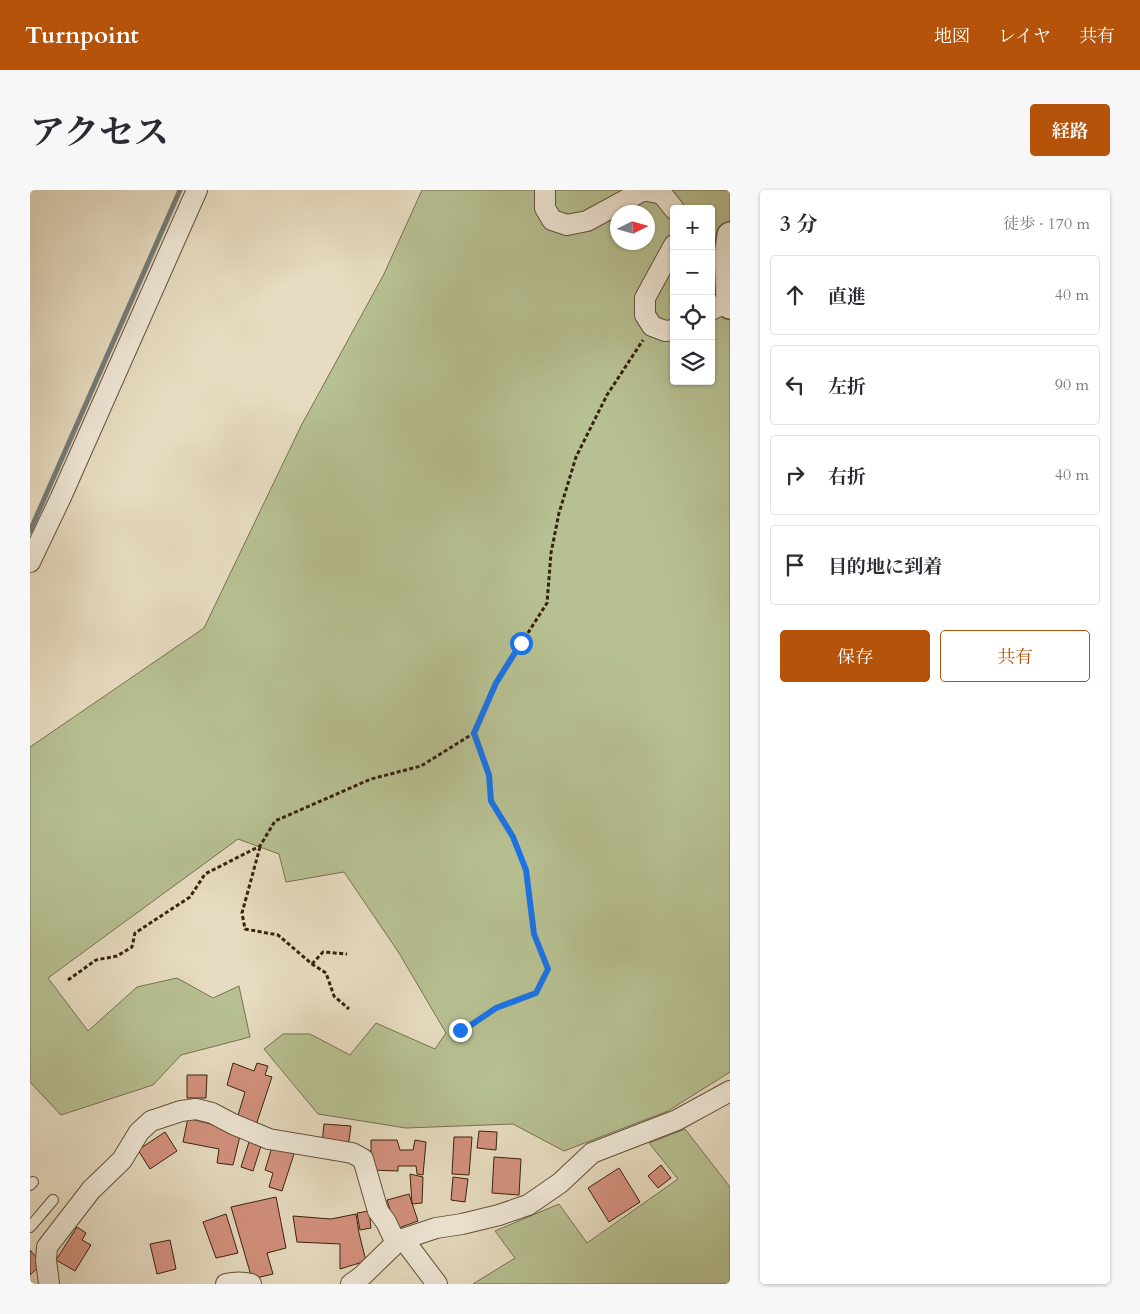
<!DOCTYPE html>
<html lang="ja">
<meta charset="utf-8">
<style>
body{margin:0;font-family:Cardo,"Noto Serif JP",serif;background:#f7f7f7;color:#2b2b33}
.controls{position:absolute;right:15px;top:15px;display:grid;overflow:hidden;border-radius:5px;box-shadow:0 1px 4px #0004}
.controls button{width:45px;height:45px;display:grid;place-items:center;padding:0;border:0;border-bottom:1px solid #e1e1e2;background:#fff;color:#2b2b33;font:25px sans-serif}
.compass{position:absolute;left:580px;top:15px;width:45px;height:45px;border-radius:50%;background:#fff;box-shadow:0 1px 4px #0004;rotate:85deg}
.stop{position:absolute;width:15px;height:15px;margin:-11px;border:4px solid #1a73e8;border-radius:50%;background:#fff}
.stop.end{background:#1a73e8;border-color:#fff;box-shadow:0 1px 5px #0008}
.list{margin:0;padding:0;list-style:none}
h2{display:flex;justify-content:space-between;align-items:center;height:65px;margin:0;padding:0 20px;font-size:21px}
h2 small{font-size:16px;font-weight:400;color:#7c7c81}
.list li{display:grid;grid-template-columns:32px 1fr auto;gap:15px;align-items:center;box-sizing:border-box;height:80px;margin:0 10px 10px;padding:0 10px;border:1px solid #e1e1e2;border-radius:5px}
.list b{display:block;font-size:19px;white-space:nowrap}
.list em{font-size:16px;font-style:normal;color:#7c7c81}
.actions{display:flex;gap:10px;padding:15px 20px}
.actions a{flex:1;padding:11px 0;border:1px solid #b45309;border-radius:5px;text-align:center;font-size:18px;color:#b45309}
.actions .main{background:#b45309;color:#fff}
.icon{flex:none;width:28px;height:28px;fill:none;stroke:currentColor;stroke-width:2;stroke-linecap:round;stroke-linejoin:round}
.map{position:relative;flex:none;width:700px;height:1094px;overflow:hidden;border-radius:5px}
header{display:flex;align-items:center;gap:30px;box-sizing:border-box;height:70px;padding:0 25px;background:#b45309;color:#fff}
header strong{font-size:24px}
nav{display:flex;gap:28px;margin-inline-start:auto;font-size:18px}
.intro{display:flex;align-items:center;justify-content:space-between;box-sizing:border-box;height:120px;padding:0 30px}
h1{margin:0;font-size:35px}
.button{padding:12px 22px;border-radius:5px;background:#b45309;color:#fff;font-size:18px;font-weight:700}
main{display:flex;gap:30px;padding:0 30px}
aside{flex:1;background:#fff;border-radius:5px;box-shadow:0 1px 4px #0004}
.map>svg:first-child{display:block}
.green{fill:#b7c092;stroke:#787150;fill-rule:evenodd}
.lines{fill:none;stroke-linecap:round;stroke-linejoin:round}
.stream{stroke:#757c78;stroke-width:5}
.building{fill:#d4917e;stroke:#38220e}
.service-casing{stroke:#64503b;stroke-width:12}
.minor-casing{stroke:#64503b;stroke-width:22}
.tertiary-casing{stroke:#64503b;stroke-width:28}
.path{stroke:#38220e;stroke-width:3;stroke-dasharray:4 2.5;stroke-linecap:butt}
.service{stroke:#efe8d7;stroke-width:10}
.minor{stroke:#efe8d7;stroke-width:20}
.tertiary{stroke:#efe8d7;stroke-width:25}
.route{stroke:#1a73e8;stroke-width:6}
</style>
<header>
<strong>Turnpoint</strong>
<nav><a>地図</a><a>レイヤ</a><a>共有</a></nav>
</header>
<div class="intro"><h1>アクセス</h1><a class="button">経路</a></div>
<main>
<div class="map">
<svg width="700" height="1094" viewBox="0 0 700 1094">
<rect width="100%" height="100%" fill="#e7dcc1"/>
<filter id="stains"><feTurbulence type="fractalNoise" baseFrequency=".004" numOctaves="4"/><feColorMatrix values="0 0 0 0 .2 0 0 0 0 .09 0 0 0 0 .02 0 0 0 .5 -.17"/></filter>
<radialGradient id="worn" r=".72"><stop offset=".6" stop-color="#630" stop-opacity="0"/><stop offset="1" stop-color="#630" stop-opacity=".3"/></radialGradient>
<path class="green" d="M 392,0 L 700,0 L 700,882 L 638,921 L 534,961 L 483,934 L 376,938 L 288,924 L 234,859 L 253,844 L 280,844 L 320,865 L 346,833 L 405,859 L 416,843 L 369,763 L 314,682 L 256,692 L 249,664 L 208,649 L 18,788 L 58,841 L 107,797 L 147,788 L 183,808 L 209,796 L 220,847 L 151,865 L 123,895 L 31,925 L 0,892 L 0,557 L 174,438 L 271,236 L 354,84 ZM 644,19 L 681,19 L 681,191 L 644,191 ZM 588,22 L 618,22 L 618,52 L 588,52 Z
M 655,939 L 700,997 L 700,1094 L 443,1094 L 485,1068 L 465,1041 L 529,1014 L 557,1053 L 648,989 L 619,953 Z"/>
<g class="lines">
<path class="stream" d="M 0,341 L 150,0"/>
</g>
<path class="building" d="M 203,873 L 224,881 L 227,873 L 238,876 L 235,885 L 242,887 L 225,938 L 206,932 L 215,902 L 197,895 Z
M 157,885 L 177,885 L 176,908 L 157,908 Z
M 158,928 L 211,942 L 203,975 L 187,973 L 189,959 L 153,952 Z
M 294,934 L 321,936 L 318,957 L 292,954 Z
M 449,941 L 467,942 L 466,960 L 447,958 Z
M 135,942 L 147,961 L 120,979 L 108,960 Z
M 424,947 L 442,947 L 439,985 L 422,984 Z
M 341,950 L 367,950 L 370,960 L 383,960 L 385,950 L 396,952 L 393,985 L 387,984 L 386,976 L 368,976 L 368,981 L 341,980 Z
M 219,952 L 231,956 L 223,981 L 211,977 Z
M 242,957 L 264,964 L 252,1001 L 239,997 L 243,983 L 235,980 Z
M 464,967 L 491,969 L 489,1005 L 462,1003 Z
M 631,975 L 641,988 L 628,998 L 618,986 Z
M 589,978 L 610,1012 L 579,1032 L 558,998 Z
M 380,984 L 393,987 L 392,1013 L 382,1014 Z
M 423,987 L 438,989 L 435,1012 L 421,1010 Z
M 379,1004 L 388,1031 L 366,1039 L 357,1010 Z
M 246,1007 L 256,1058 L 237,1063 L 243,1084 L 222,1089 L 201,1017 Z
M 339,1021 L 341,1038 L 330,1040 L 327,1023 Z
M 196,1024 L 208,1063 L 186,1068 L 173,1032 Z
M 326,1024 L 329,1043 L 336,1071 L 310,1079 L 310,1054 L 267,1052 L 263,1026 L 301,1029 Z
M 47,1037 L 56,1043 L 52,1050 L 61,1055 L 45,1081 L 26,1070 Z
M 140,1050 L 146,1079 L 127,1084 L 120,1054 Z
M 0,1060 L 12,1074 L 0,1085 Z"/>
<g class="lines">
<defs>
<path id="service" d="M 0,995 L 3,992
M 0,1037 L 23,1010"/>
<path id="minor" d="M 515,0 L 515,18 L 522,30 L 537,35 L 557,31 L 614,0 L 632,4 L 644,19
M 644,55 L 615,108 L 615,125 L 622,136 L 635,141 L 644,140
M 681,120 L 699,111
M 0,372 L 31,307 L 167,0
M 373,1049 L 407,1094
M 19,1094 L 16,1070 L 17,1057 L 61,1000 L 92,970 L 109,942 L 121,931 L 151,921 L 166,919 L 182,923 L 203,934 L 239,949 L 322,963 L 333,969 L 348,1021 L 356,1032 L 366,1053
M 196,1094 C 205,1092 213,1092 221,1094
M 321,1094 L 331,1087 L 366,1053 L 373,1049 L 406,1038 L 432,1034 L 469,1025 L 498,1015 L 530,993 L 562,963 L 647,930 L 700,901"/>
<path id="tertiary" d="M 700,45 L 697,65 L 699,111 L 700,116"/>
</defs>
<use href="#service" class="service-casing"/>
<use href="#minor" class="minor-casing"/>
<use href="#tertiary" class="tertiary-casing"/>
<path class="path" d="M 230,657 L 212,723 L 215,739 L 248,745 L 282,774 L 296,783 L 304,806 L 319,819
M 282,774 L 293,762 L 317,764
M 38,790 L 66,770 L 87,766 L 102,757 L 105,743 L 160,707 L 175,684 L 230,656 L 245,631 L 341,589 L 391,576 L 444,543 L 466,493 L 517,413 L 521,363 L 529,323 L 546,267 L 577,205 L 613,150
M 429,840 L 441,835 L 466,818 L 506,803 L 518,779 L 504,744 L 496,680 L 483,647 L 461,611 L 459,585 L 444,543"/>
<use href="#service" class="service"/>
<use href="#minor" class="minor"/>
<use href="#tertiary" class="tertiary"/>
</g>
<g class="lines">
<path class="route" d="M 430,840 L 441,835 L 466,818 L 506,803 L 518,779 L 504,744 L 496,680 L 483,647 L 461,611 L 459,585 L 444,543 L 466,493 L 491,453"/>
</g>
<rect width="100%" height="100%" filter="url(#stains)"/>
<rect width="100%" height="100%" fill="url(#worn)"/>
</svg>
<div class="controls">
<button>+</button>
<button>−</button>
<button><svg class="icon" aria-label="locate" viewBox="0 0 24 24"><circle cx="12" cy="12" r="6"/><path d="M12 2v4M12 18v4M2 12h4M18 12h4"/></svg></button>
<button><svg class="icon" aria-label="layers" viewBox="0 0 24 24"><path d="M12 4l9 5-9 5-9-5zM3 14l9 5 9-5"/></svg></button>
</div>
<svg class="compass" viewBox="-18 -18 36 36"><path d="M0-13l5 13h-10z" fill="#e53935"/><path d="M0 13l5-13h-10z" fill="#7c7c81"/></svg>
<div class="stop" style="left:491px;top:453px"></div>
<div class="stop end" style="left:430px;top:840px"></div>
</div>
<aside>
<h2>3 分<small>徒歩 · 170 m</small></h2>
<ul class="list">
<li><svg class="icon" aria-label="ahead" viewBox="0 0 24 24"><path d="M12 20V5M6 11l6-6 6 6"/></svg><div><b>直進</b></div><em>40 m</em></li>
<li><svg class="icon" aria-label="left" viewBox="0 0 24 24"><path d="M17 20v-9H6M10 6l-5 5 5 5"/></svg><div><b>左折</b></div><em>90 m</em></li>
<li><svg class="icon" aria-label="right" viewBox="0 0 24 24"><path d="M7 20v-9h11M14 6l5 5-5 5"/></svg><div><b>右折</b></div><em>40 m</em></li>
<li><svg class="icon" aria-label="arrive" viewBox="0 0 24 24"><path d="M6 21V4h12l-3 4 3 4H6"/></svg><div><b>目的地に到着</b></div></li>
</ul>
<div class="actions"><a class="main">保存</a><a>共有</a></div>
</aside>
</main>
